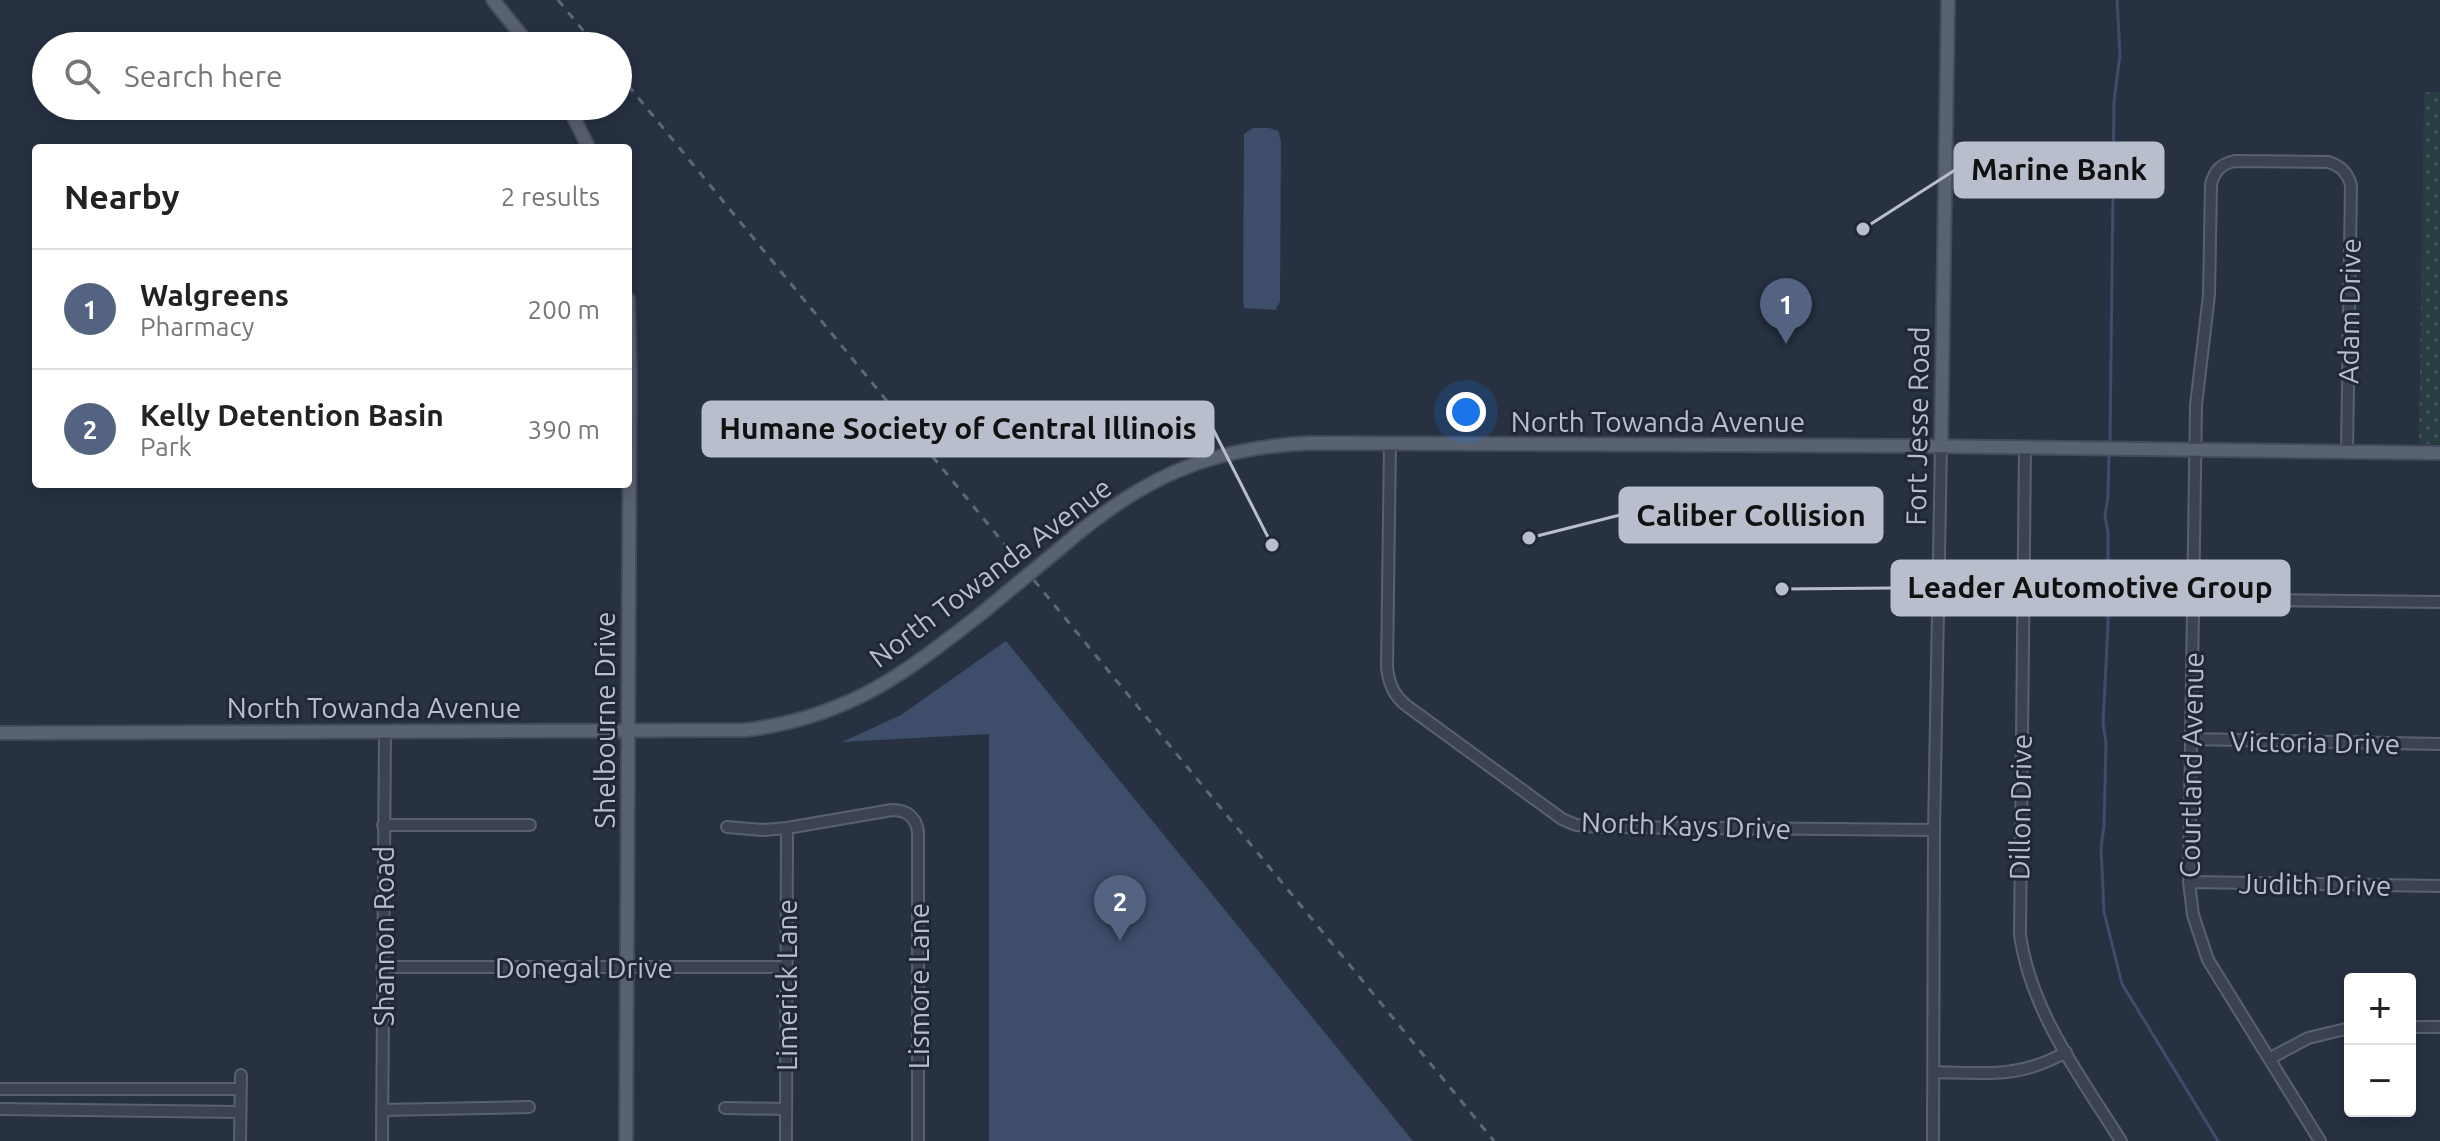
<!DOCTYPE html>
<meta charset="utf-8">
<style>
body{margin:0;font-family:Ubuntu,sans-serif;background:#f2f2f2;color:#222}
.controls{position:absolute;right:24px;bottom:24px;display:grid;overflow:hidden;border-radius:8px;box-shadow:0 4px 20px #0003}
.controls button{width:72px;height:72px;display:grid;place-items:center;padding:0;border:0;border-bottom:2px solid #e0e0e0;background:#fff;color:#222;font:40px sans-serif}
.you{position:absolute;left:1466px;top:412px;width:28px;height:28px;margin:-20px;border:6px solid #fff;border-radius:50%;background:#1a73e8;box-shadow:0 0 0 12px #1a73e833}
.badge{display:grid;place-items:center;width:52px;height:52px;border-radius:50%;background:#546382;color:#fff;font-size:26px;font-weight:700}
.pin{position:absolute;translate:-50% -66px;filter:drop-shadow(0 2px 4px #0008)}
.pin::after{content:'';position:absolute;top:42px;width:28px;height:24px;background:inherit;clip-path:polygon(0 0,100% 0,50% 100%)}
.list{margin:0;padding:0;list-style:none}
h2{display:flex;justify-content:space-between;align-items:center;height:104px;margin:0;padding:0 32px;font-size:34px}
h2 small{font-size:26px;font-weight:400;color:#767676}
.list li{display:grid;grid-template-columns:52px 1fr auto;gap:24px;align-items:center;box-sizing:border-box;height:120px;padding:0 32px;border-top:2px solid #e0e0e0}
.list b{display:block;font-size:30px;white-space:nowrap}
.list p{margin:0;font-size:26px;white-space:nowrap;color:#767676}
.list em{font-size:26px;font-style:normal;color:#767676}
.icon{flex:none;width:44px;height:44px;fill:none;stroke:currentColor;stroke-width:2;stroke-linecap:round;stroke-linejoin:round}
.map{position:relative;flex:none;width:2440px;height:1141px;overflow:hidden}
.search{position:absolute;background:#fff;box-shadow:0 4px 20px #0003;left:32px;top:32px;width:600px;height:88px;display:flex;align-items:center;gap:20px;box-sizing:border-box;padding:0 28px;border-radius:44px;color:#767676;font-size:30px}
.panel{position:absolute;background:#fff;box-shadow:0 4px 20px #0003;left:32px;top:144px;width:600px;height:344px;border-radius:8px}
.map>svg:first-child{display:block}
.grass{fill:url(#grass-dots)}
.water{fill:#3d4d6a}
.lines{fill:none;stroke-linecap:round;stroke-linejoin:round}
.stream{stroke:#3d4d6a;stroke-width:3}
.minor-casing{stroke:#59616f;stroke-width:14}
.major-casing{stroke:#454c5b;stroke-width:16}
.minor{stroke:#3b4351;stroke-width:10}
.major{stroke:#596271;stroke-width:12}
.rail{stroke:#5d6778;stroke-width:3;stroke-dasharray:8 8;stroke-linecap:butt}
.major-bridge-casing{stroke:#454c5b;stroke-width:16;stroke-linecap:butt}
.major-bridge{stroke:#596271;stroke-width:12}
.labels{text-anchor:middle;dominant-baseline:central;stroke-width:6;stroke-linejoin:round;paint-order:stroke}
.street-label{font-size:28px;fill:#b8becb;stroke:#202837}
.leader{fill:none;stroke:#b8becb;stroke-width:3}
.callout-dot{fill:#b8becb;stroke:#202837;stroke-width:3}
.callout{fill:#b8becb;stroke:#b8becb;stroke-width:3}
.callout-label{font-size:30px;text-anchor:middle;font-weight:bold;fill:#111}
</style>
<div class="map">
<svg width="2440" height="1141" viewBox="0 0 2440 1141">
<defs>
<pattern id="grass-dots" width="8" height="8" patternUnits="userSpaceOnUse" patternTransform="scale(2)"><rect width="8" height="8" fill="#293e43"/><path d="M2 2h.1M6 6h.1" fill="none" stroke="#46585d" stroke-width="1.8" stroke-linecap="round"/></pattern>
</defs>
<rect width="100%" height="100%" fill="#273142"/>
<path class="grass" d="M 2424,92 L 2440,92 L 2440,444 L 2419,444 Z"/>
<path class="water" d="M 1253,128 L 1269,128 L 1278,131 L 1281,140 L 1280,302 L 1275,310 L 1244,308 L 1243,300 L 1244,134 Z
M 1006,641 L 1413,1141 L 989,1141 L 989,734 L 842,742 L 901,715 Z"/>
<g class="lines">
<path class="stream" d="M 2110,444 L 2114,102 L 2120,54 L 2117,0
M 2109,451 L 2108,496 L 2105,516 L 2108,533 L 2108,625 L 2103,723 L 2106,743 L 2104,825 L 2101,848 L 2104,912 L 2122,984 L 2218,1141"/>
<defs>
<path id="minor" d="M 1390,444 L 1387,668 C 1389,684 1394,696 1407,706 L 1562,819 L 1576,825 L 1598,827 L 1934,830
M 2025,447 L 2020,935 C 2031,1012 2080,1076 2121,1141
M 2193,599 L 2440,602
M 2191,739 L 2440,744
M 383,825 L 530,825
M 727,827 L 763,830 L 787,828 L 892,810 C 907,810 916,817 918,832 L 918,1141
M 2189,882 L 2440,886
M 382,967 L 786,967
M 2410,1027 L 2440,1027
M 2269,1059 L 2308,1038 L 2350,1028
M 1933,1072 C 1984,1073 2019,1079 2066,1052
M 0,1089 L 241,1089
M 725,1108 L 786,1109
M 0,1109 L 240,1112
M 382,1110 L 529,1107
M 240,1141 L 241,1075
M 382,1141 L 385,731
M 786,1141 L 787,828
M 1933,1141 L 1934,830 L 1941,446
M 2320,1141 L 2208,960 L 2193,915 L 2189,882 L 2196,405 L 2209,295 L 2211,184 C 2215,170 2221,164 2235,161 L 2328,162 C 2341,166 2347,172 2351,185 L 2347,452"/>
<path id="major" d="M 493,0 L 530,46
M 568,106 L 589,148
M 1941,446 L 1948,0
M 1063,546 C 1140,479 1206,448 1310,443 L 1921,446 L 2440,453
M 0,733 L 746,730 C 849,717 904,674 982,613
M 626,1141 L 630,374 L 628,299"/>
</defs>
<use href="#minor" class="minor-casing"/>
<use href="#major" class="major-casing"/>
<use href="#minor" class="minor"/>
<use href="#major" class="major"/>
<path class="rail" d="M 558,0 L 596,46
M 618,73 L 1494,1141"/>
<defs>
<path id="major-bridge" d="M 982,613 L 1063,546"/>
</defs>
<use href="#major-bridge" class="major-bridge-casing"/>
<use href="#major-bridge" class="major-bridge"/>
</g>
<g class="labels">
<g class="street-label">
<text transform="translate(2349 311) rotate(-89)">Adam Drive</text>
<text x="1658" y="421">North Towanda Avenue</text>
<text transform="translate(1917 426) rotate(-89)">Fort Jesse Road</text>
<text transform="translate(990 572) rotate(-37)">North Towanda Avenue</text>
<text x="374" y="707">North Towanda Avenue</text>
<text transform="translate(604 720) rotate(-90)">Shelbourne Drive</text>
<text transform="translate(2315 742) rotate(1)">Victoria Drive</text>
<text transform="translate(2191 765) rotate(-89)">Courtland Avenue</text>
<text transform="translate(2020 807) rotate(-89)">Dillon Drive</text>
<text transform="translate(1686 825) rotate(2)">North Kays Drive</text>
<text transform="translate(2315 884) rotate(1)">Judith Drive</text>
<text transform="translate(383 936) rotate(-90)">Shannon Road</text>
<text x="584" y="967">Donegal Drive</text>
<text transform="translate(786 985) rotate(-90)">Limerick Lane</text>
<text transform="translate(918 986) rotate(-90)">Lismore Lane</text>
</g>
</g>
<path class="leader" d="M1863 229L1955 170M1272 545L1213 429M1529 538L1620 515M1782 589L1892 588"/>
<g class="callout-dot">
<circle cx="1863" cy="229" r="8"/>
<circle cx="1272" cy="545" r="8"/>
<circle cx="1529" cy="538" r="8"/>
<circle cx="1782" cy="589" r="8"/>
</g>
<g class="callout">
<rect x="1955" y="143" width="208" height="54" rx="8"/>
<rect x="703" y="402" width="510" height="54" rx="8"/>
<rect x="1620" y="488" width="262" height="54" rx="8"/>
<rect x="1892" y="561" width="397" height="54" rx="8"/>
</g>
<g class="callout-label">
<text x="2059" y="180">Marine Bank</text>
<text x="958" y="439">Humane Society of Central Illinois</text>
<text x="1751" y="526">Caliber Collision</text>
<text x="2090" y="598">Leader Automotive Group</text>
</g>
</svg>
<div class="controls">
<button>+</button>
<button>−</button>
</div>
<div class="you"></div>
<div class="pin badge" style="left:1786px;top:344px">1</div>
<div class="pin badge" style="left:1120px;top:941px">2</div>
<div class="search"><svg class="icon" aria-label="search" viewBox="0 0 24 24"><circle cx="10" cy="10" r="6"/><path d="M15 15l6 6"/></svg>Search here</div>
<section class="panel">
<h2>Nearby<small>2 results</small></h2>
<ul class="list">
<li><span class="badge">1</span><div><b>Walgreens</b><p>Pharmacy</p></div><em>200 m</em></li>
<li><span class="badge">2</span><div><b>Kelly Detention Basin</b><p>Park</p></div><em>390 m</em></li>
</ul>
</section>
</div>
